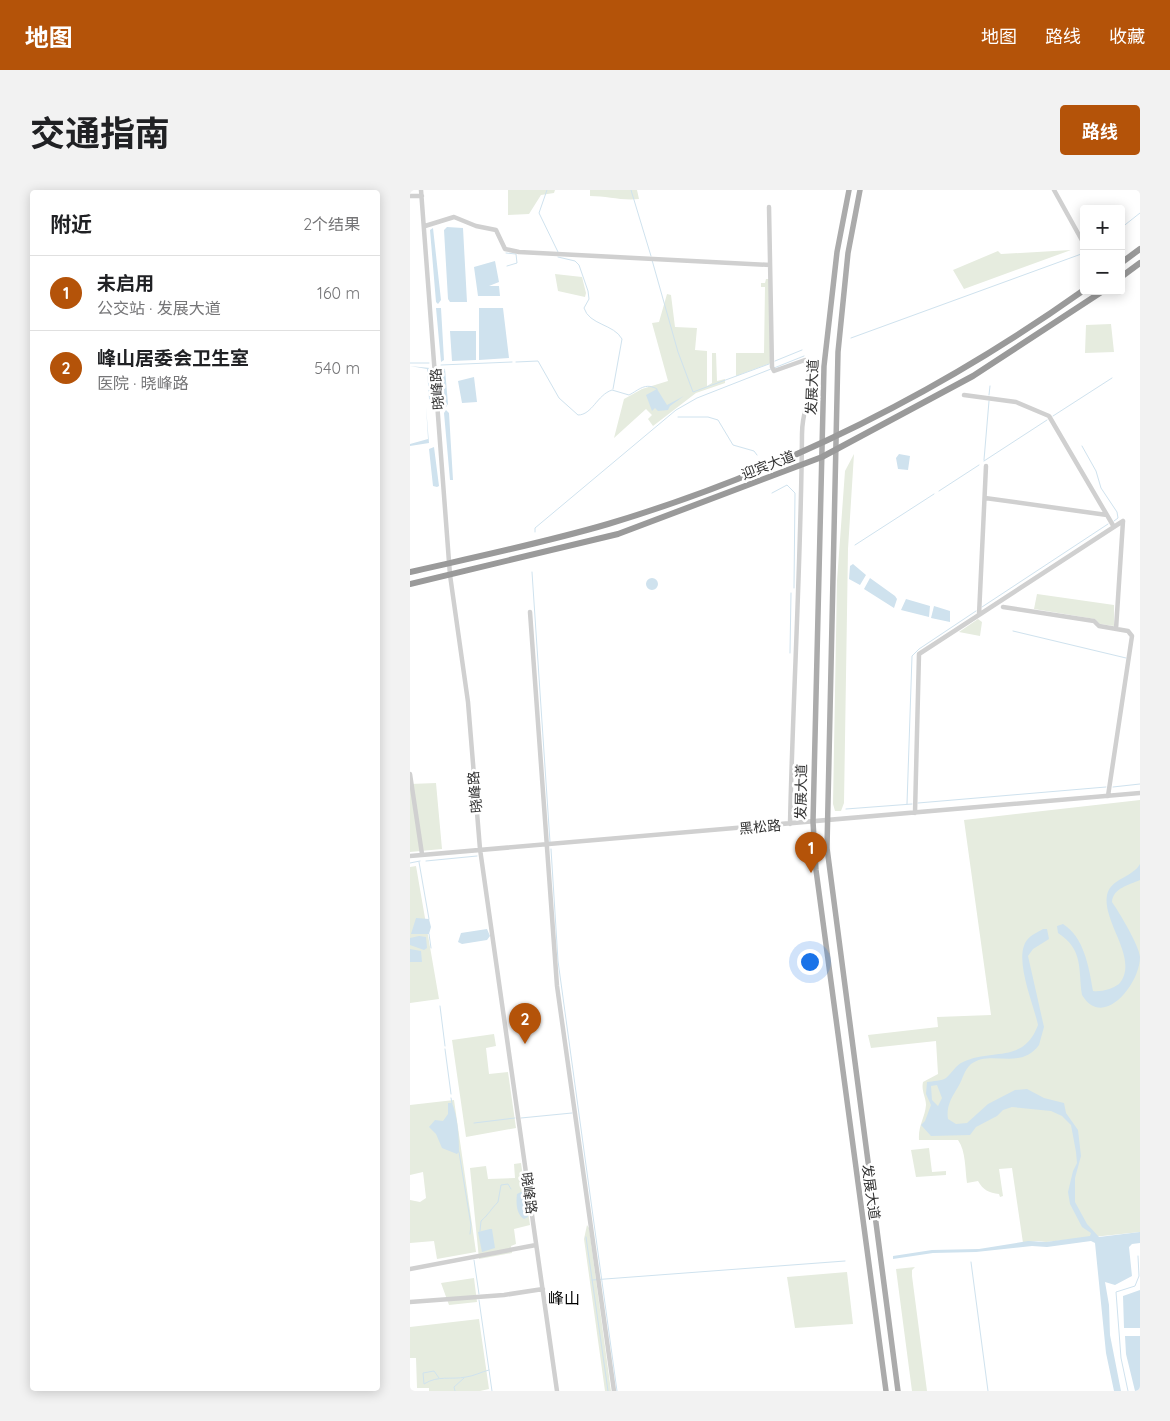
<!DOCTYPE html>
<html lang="zh">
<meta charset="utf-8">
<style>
body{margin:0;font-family:Quicksand,"Noto Sans SC",sans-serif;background:#f2f2f2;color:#202124}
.controls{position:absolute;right:15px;top:15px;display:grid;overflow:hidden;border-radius:5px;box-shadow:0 2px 12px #0003}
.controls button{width:45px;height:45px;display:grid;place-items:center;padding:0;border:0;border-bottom:1px solid #e0e0e0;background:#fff;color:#202124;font:25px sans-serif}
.you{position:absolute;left:399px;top:771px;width:18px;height:18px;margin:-12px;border:4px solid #fff;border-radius:50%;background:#1a73e8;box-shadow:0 0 0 8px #1a73e833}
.badge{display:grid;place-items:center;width:32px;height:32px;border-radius:50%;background:#b45309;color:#fff;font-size:16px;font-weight:700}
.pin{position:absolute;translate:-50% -41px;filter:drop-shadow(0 1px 2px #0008)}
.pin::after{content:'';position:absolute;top:26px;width:18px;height:15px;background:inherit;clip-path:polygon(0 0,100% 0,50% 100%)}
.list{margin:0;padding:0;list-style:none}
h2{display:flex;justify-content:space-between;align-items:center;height:65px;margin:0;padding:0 20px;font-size:21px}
h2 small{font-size:16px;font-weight:400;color:#757577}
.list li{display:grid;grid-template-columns:32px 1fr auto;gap:15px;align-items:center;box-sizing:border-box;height:75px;padding:0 20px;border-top:1px solid #e0e0e0}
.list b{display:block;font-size:19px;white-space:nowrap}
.list p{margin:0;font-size:16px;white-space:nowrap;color:#757577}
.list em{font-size:16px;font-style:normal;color:#757577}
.map{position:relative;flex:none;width:730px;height:1201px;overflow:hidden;border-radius:5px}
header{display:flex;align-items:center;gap:30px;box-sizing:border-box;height:70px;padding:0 25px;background:#b45309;color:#fff}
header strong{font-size:24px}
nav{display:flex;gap:28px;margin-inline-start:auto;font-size:18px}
.intro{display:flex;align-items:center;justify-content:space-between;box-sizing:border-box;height:120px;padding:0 30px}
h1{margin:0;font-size:35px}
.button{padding:12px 22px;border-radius:5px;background:#b45309;color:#fff;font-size:18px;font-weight:700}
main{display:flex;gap:30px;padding:0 30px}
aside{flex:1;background:#fff;border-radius:5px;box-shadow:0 2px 12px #0003}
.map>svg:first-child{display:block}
.green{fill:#e6ecdf}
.water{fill:#cfe2ee;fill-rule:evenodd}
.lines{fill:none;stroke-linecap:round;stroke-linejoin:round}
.stream{stroke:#cfe2ee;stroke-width:1}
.minor{stroke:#d0d0d0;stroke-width:4.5}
.major{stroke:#ababab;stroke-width:5.5}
.highway{stroke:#9a9a9a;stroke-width:6}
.labels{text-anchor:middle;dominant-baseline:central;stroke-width:5;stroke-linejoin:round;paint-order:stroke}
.street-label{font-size:14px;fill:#333;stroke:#fff}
.quarter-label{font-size:16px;fill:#000;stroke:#fff}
</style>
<header>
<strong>地图</strong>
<nav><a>地图</a><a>路线</a><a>收藏</a></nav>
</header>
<div class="intro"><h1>交通指南</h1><a class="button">路线</a></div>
<main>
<aside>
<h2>附近<small>2个结果</small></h2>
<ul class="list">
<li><span class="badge">1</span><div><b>未启用</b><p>公交站 · 发展大道</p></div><em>160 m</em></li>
<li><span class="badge">2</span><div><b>峰山居委会卫生室</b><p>医院 · 晓峰路</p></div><em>540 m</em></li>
</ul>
</aside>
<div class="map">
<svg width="730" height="1201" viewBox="0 0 730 1201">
<rect width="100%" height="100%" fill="#fff"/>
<path class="green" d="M 98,0 L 145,0 L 144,3 L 131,5 L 119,24 L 98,25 Z
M 180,0 L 227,0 L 229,9 C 212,11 197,6 180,6 Z
M 661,60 L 554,99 L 543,80 L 588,61 L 591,64 Z
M 145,84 L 172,87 L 176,103 L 175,107 L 148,101 Z
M 356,89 L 359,89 L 361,173 L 326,186 L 326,163 L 354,163 L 355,97 L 351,97 L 351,93 L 355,93 Z
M 257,104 L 261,105 L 265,137 L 287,138 L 285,160 L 297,161 L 297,196 L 302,193 L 302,163 L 306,163 L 307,191 L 315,189 L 315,193 L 286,203 L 243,236 L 238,229 L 242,225 L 236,219 L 204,248 L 214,209 L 232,199 L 258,191 L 242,133 L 249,132 Z
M 701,134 L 704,162 L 675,163 L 676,135 Z
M 444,264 L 438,359 L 434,613 L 431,621 L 425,621 L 423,614 L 427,391 L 435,281 Z
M 627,404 L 704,415 L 704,436 L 690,434 L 685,429 L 624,419 Z
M 568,429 L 572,432 L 570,446 L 549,442 Z
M 26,593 L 32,659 L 0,662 L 0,594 Z
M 730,610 L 730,1042 L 636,1052 L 628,1051 L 613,1053 L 602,978 L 589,979 L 593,1006 L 590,1007 L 589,1004 C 579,1003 573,1000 568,991 L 557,993 C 555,980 556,961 548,950 L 509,950 C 508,935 515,928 516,915 C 516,907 511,901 513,892 L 528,884 L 526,851 L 461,858 L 458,845 L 528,837 L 527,827 L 581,825 L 554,630 Z
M 6,676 L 29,809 L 0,813 L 0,677 Z
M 84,844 L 86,856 L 76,858 L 79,884 L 98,882 L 106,938 L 56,947 L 42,850 Z
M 44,910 L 66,1062 L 27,1069 L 24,1051 L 0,1053 L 0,1010 L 10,1012 L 16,1008 L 13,982 L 0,985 L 0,915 Z
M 519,958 L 522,982 L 536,981 L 536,985 L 506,987 L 501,960 Z
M 111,973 L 120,1035 L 104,1039 L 106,1054 L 101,1056 L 102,1063 L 69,1069 L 60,978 L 76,976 L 78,989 L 105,988 L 104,974 Z
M 177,1035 L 179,1038 L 201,1201 L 195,1201 L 174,1049 Z
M 505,1077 L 502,1080 L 502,1086 L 517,1201 L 502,1201 L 486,1079 Z
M 437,1082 L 443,1134 L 385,1138 L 377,1087 Z
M 64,1088 L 67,1112 L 39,1115 L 31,1093 Z
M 69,1129 L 79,1199 L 70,1201 L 19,1201 L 19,1198 L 7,1198 L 6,1168 L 0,1168 L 0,1137 Z"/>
<path class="water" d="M 37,37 L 53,38 L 57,112 L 40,112 L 38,109 L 34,40 Z
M 23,38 L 31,110 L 28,114 L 26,112 L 20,40 Z
M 85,71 L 89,92 L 79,96 L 89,96 L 90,106 L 68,106 L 64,77 Z
M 26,118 L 31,118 L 34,170 L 31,172 Z
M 69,118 L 93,118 L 99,168 L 69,170 Z
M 40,141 L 66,141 L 66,170 L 42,171 Z
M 0,176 L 20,178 L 22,210 L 19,209 L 17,179 Z
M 31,178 L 35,179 L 38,214 L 36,217 Z
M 64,187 L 67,212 L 52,213 L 48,191 Z
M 247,199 L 257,215 L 274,206 L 260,216 L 258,220 L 248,221 L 245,218 L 242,221 L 236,205 Z
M 16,216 L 19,253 L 0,256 L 0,254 L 18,249 Z
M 36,220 L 39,223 L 43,290 L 40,290 L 34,223 Z
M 24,257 L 29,296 L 27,297 L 23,296 L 19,259 Z
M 489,264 L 500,266 L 498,280 L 488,279 L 486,268 Z
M 443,374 L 456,385 L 450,395 L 439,389 L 440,376 Z
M236 394a6 6 0 1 1 12 0a6 6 0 1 1-12 0Z
M 460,388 L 485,406 L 487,409 L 484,418 L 454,399 Z
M 496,409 L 520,416 L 519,427 L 491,420 Z
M 524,416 L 540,421 L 540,432 L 521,428 Z
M 730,674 L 730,690 C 719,695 703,698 702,712 C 709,722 729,755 730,767 C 730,794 693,840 672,805 C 668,779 674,760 648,743 L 647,736 L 653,734 C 674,747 679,777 683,801 C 692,802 702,799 709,794 C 730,769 692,733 697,705 C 701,688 722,688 730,674 Z
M 6,728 L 19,729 L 21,737 L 19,744 L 1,744 Z
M 77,739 L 80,746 L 77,750 L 52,754 L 48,752 L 51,743 Z
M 633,739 L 637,739 L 639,749 L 623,759 L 618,766 L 634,837 L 629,855 C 610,881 581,859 561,874 C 554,880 553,889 548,897 C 542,907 536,916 538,929 L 546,934 L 557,933 L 578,914 L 605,900 L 617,899 L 634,908 L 654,913 L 656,923 L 668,940 L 671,966 L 665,988 L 665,1012 L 677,1034 L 689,1047 L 730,1042 L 730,1053 L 722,1054 L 719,1057 L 722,1086 L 705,1095 L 695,1092 L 699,1115 L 700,1145 L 711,1201 L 704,1201 L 696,1163 L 685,1053 L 681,1051 L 637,1057 L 622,1056 L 566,1062 L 523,1063 L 483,1069 L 483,1066 L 522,1060 L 569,1059 L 618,1051 L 636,1052 L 680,1046 L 681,1043 L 672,1037 L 660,1014 L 658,1002 L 663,981 L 667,973 L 666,962 L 661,935 L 652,926 L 641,921 L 602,917 L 593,920 L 587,926 L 566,937 L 560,945 L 521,946 L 511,935 L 515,931 L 521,915 L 516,904 L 517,892 C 523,891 532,891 536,888 C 542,883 546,875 553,872 C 582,858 614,874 628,835 C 624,815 603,768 617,750 C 621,745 628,742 633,739 ZM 527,895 L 532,908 L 528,916 L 522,910 L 521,896 Z
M 9,746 L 16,747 L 17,758 L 14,760 L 0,755 L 0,748 Z
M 0,759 L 11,761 L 12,772 L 0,772 Z
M 38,913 L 42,913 C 48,928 49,946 49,962 L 47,964 L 32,958 L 26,944 L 19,937 L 25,930 L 33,931 L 38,924 Z
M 113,1001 L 118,1027 L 114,1029 C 106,1024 106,1012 107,1004 Z
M 80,1039 L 82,1039 L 85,1058 L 72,1062 L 68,1042 Z
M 730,1100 L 730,1138 L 714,1138 L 713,1106 Z
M 715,1146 L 730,1146 L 730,1201 L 725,1201 L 716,1164 Z"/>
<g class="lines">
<path class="stream" d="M 137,0 L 129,23 L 148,62
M 221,0 L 241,66
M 711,38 L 730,23
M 96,63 L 106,64 L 107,73 L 97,76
M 148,67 L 165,71 L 169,75 L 178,101 L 179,109 L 174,118 C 179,135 204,134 212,149 L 203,199
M 242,70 L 268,162 L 283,202 L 359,174
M 441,148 L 674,63
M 365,171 L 392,160
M 106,172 L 128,171 L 149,208 L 168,225 C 182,225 187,205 202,200 L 219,205 C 229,200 235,192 247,199
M 0,173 L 19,173
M 31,175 L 102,172
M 364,178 L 394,166
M 579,205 L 580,196
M 643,226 L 702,188
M 268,227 L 298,227 L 308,230 L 323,255 L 344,261 L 347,265
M 672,256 L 686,281 L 691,298 L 707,322 L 708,328 L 704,331
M 574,270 L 579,211
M 574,271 L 637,230
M 529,301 L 569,275
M 362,303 L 377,295 L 385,303 L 384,398
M 125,342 L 125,338 L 266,220 L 287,208 L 361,179
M 445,355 L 524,304
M 122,382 L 140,652
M 572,417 L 698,334
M 603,441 L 716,468
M 380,463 L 381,403
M 703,597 L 730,594
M 508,613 L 696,597
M 497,614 L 502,466 L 509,459 L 566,421
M 436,619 L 502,614
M 141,659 L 148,771 L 207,1201
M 16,671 L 67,666
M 9,672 L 19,729
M 0,673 L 10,671
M 19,744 L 21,758
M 30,816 L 35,856
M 35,859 L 41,904
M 41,908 L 42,913
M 111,928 L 162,923
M 64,933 L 105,928
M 49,962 L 61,1035 L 60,1044
M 70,1041 L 71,1031 C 79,1024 81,1019 88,1012 L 91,995 L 98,994 L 101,999
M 176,1047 L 198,1201
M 64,1070 L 69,1104
M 561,1072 L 578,1201
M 182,1090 L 435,1071
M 69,1110 L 82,1201
M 29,1188 L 24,1181 L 13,1183 L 14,1194 C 28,1185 41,1190 56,1187 C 64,1186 71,1182 79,1180
M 45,1201 L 44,1197 L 54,1188
M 718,1201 L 711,1168 L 706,1102 L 725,1096 L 729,1086 L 728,1066"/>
<path class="minor" d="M 11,0 L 40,385 L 58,512 L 70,659 L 147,1201
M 644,0 L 674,54
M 0,6 L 12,6
M 359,17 L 362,177 L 364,181 L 395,170 C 408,205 392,211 392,244 C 391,374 383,504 380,634
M 15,36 L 44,27 L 66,36 L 86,40 L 95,59 L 109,62 L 360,75
M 554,205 L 606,212 L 639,226 L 704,337
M 575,308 L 697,325
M 593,417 L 684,431 L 689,436 L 718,441 L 722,446 L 698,606
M 120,422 L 147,796 L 204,1201
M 569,425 L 576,276
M 706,439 L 713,331
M 0,584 L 12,664
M 505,623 L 509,464 L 713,331
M 0,666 L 730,603
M 0,1079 L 126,1055
M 0,1112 L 94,1105 L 133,1099"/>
<path class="major" d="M 439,0 L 427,62 L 414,176 L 403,632 L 406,680 L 476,1201
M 450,0 L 438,63 L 428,162 L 417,658 L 488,1201
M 404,659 L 410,655 L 417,658"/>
<path class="highway" d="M 711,73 L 730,59
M 711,87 L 730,73
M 0,382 C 66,367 133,353 198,334 C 368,283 529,203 674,100
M 0,394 L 208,344 L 412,267 L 563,186 L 693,101"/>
</g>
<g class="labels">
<g class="street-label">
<text transform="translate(402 197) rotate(-88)">发展大道</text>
<text transform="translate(27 199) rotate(-94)">晓峰路</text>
<text transform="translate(358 275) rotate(-21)">迎宾大道</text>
<text transform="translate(65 602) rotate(-95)">晓峰路</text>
<text transform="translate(391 602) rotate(-89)">发展大道</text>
<text transform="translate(350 637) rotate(-5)">黑松路</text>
<text transform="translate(461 1002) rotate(82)">发展大道</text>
<text transform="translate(119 1003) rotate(82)">晓峰路</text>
</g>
<g class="quarter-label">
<text x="154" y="1108">峰山</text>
</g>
</g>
</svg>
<div class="controls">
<button>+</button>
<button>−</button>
</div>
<div class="you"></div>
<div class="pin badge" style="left:401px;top:683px">1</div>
<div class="pin badge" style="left:115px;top:854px">2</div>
</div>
</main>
